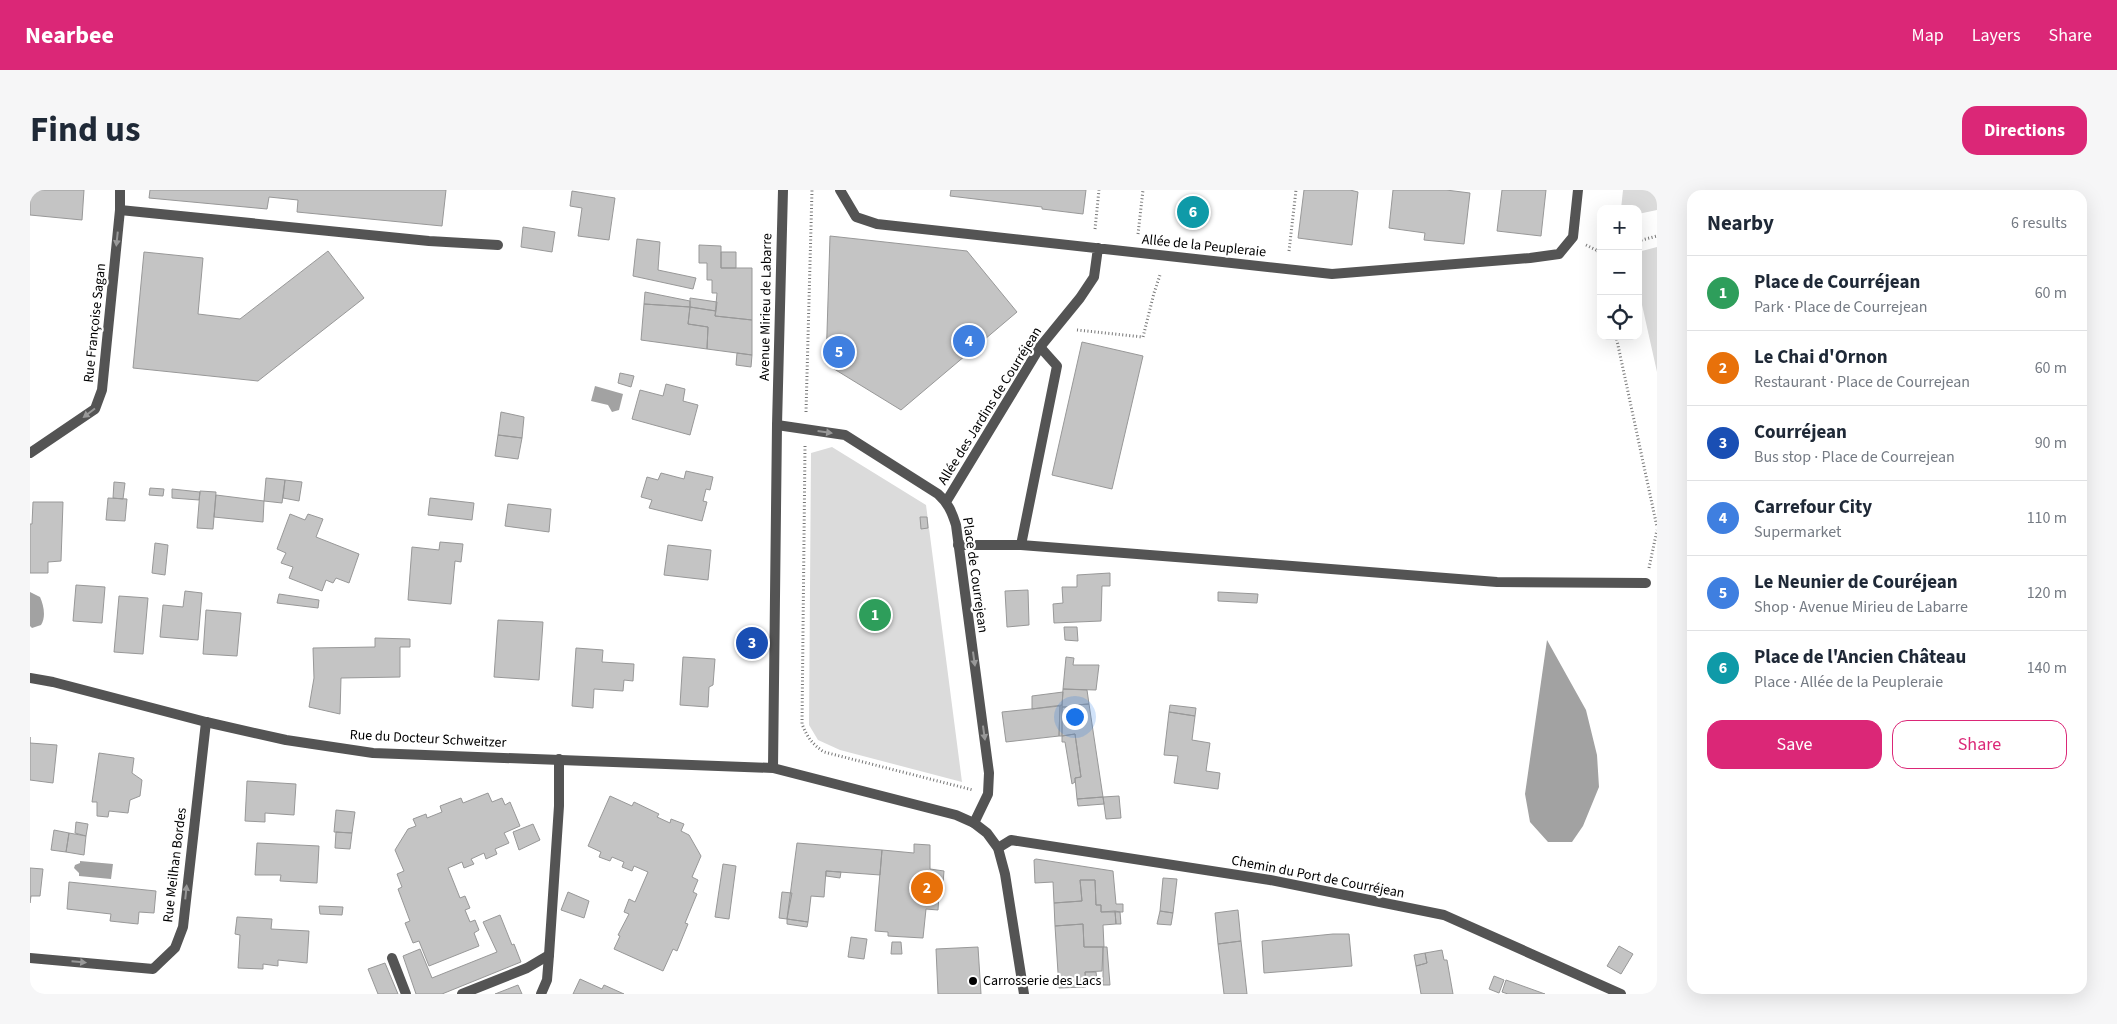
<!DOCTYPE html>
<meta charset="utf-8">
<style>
body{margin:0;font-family:"Source Sans 3",sans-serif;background:#f6f6f7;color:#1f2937}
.controls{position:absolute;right:15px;top:15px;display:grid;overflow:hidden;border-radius:10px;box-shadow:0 5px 20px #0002}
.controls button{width:45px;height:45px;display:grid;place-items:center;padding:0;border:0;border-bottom:1px solid #e0e1e3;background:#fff;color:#1f2937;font:25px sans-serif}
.you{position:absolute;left:1044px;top:526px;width:18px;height:18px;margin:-12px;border:4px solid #fff;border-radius:50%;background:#1a73e8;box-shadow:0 0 0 8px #1a73e833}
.badge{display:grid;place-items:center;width:32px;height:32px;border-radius:50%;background:#db2777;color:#fff;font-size:16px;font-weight:700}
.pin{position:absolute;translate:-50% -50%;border:2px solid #fff;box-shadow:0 1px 5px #0006}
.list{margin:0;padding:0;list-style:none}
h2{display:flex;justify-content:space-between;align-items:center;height:65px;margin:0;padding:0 20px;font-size:21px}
h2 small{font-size:16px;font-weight:400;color:#747a83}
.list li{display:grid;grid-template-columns:32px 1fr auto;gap:15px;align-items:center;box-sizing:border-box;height:75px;padding:0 20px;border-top:1px solid #e0e1e3}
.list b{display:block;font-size:19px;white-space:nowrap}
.list p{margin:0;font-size:16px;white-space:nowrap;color:#747a83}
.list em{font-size:16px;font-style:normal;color:#747a83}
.actions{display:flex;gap:10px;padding:15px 20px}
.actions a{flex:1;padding:11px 0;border:1px solid #db2777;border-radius:15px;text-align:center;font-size:18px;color:#db2777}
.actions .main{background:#db2777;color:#fff}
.icon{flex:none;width:28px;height:28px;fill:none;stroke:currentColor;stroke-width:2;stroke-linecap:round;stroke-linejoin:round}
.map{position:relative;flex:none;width:1627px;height:804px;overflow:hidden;border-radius:15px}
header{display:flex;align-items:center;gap:30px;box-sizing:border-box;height:70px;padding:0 25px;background:#db2777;color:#fff}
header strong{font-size:24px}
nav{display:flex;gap:28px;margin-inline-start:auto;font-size:18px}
.intro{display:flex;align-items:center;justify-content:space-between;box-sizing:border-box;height:120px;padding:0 30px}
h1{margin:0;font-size:35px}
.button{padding:12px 22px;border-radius:15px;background:#db2777;color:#fff;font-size:18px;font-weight:700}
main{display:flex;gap:30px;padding:0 30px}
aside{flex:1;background:#fff;border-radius:15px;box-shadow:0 5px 20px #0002}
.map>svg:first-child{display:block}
.green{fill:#dbdbdb}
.water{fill:#a2a2a2}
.building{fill:#c4c4c4;stroke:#989898}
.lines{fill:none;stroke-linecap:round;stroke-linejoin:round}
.path{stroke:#767676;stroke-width:3;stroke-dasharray:1 2.5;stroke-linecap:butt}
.service{stroke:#545454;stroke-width:10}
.minor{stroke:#545454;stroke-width:10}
.tertiary{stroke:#545454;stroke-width:10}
.oneway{fill:#989898}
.poi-dot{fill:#000;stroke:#fff;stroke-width:2}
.labels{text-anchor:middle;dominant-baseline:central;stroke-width:4.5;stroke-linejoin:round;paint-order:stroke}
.street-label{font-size:14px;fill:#000;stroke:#fff}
.poi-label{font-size:14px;fill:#000;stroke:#fff;text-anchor:start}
</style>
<header>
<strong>Nearbee</strong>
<nav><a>Map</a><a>Layers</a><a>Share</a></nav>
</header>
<div class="intro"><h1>Find us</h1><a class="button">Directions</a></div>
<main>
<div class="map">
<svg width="1627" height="804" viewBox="0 0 1627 804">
<rect width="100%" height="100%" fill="#fff"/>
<path class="green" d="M 1593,0 L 1627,0 L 1627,20 L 1608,24 L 1608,19 L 1591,19 Z
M 1627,57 L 1627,182 L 1608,97 L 1608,62 Z
M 802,257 L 896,315 L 932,592 L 810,560 L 788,550 L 779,535 L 781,263 Z"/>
<path class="water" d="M 565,196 L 593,204 L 589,220 L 582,222 L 578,215 L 561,211 Z
M 0,402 L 10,407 C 14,416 16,427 11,435 L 2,438 L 0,436 Z
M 1517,450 L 1556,520 L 1567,565 L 1569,597 L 1553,636 L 1542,652 L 1518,652 L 1500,632 L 1495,604 Z
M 50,671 L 83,674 L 81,689 L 49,686 L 49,683 L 44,678 L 45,675 L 50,673 Z"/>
<path class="building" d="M 0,0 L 54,0 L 52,30 L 0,25 Z
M 120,0 L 416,0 L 412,36 L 267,22 L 268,10 L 239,7 L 237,19 L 119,8 Z
M 921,0 L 1056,0 L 1053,24 L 1012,19 L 1012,17 L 920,6 Z
M 1274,0 L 1320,0 L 1328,2 L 1322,55 L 1268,48 Z
M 1363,0 L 1416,0 L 1440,3 L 1434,54 L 1394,50 L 1395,43 L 1359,38 Z
M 1472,0 L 1516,0 L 1511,46 L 1467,41 Z
M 542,1 L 585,8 L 579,50 L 548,46 L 552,18 L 540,16 Z
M 493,37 L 525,42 L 522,62 L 491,57 Z
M 800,46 L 937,61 L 987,122 L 871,220 L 796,174 Z
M 607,49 L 630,52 L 628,80 L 666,88 L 663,99 L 603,86 Z
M 669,55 L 691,56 L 691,78 L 722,78 L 722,130 L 685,126 L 687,103 L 682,103 L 682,90 L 677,90 L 677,73 L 669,73 Z
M 298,61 L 334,108 L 228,191 L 103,178 L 114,62 L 173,68 L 168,124 L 210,129 Z
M 691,62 L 706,62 L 706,78 L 691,78 Z
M 615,102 L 660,111 L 660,117 L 614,114 Z
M 660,108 L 687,112 L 686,121 L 660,117 Z
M 614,114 L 660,117 L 658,134 L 678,137 L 677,159 L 611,150 Z
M 660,117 L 686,121 L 685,126 L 722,130 L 722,165 L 677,159 L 678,137 L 658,134 Z
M 1052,152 L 1113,166 L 1082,299 L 1022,285 Z
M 707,163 L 722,165 L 721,177 L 706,175 Z
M 590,183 L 604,186 L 601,197 L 588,193 Z
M 636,194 L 655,199 L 653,211 L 668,215 L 660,245 L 602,229 L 610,200 L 633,206 Z
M 471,222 L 494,227 L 492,248 L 468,245 Z
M 468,245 L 492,248 L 488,269 L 465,266 Z
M 656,281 L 683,287 L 680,300 L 676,299 L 673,311 L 677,312 L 672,331 L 619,318 L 622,310 L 611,307 L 617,287 L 628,290 L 631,283 L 654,289 Z
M 236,288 L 255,290 L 252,313 L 234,311 Z
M 255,290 L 272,292 L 269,311 L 253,308 Z
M 84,292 L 95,293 L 93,309 L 83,308 Z
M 120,298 L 134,299 L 133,306 L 119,305 Z
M 142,299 L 170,302 L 169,310 L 142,308 Z
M 170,301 L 186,302 L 183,339 L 167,338 Z
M 186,305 L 234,311 L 233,332 L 184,327 Z
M 78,308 L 97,309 L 95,331 L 76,330 Z
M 400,308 L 444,313 L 442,330 L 398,325 Z
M 3,312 L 33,312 L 31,371 L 18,372 L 18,383 L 0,383 L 0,334 L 2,334 Z
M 478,314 L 521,319 L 519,342 L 475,336 Z
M 260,324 L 275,330 L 278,324 L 293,329 L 286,347 L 329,364 L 319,393 L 306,388 L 303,393 L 296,390 L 292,401 L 259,388 L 263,377 L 251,373 L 256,363 L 247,359 Z
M 890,327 L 897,327 L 898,338 L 891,339 Z
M 410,352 L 433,354 L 431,372 L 425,371 L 421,414 L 378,410 L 382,357 L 409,360 Z
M 125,353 L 138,355 L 135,385 L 122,383 Z
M 638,355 L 681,360 L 678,390 L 634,385 Z
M 1080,383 L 1080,396 L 1072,396 L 1071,431 L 1024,433 L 1023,414 L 1033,413 L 1032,397 L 1047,397 L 1047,385 Z
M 46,395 L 75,397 L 72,433 L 43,431 Z
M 998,400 L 999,435 L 977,437 L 975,401 Z
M 155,401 L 172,403 L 168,450 L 130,447 L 133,415 L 153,417 Z
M 1188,402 L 1228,404 L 1227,413 L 1188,411 Z
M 249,404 L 289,410 L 288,418 L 247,413 Z
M 89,406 L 118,408 L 113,464 L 84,462 Z
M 176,420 L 211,423 L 207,466 L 173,464 Z
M 468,430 L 513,432 L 509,490 L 464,487 Z
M 1034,437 L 1047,437 L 1048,451 L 1035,450 Z
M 345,448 L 380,449 L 380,457 L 370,457 L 370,487 L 311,488 L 310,524 L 279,517 L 284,488 L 283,458 L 345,457 Z
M 546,458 L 573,460 L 572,472 L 604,474 L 603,491 L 594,490 L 593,501 L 564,499 L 563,518 L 542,516 Z
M 653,467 L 685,469 L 683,495 L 679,497 L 678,517 L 650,515 Z
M 1036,467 L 1044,468 L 1043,475 L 1069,475 L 1066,500 L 1033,499 Z
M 1033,499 L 1057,500 L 1059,514 L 1045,515 L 1045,517 L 1032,517 Z
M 1033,502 L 1032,515 L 1002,519 L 1002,506 Z
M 1059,514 L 1073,607 L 1047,609 L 1045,588 L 1051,587 L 1045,544 L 1032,546 L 1032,517 L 1045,517 L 1045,515 Z
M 1032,515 L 1032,546 L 1029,546 L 1030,516 Z
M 1140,515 L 1166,518 L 1165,526 L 1139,522 Z
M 1030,516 L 1029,546 L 976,552 L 972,522 Z
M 1139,522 L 1165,526 L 1162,550 L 1180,553 L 1176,581 L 1190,583 L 1188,599 L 1144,593 L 1148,566 L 1134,565 Z
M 1045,544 L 1051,587 L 1045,588 L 1045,592 L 1042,594 L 1035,552 L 1032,552 L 1032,546 Z
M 0,547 L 0,553 L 27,555 L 23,593 L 0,590 Z
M 69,563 L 104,568 L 102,583 L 112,590 L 110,606 L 100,610 L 98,623 L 79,621 L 78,627 L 67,626 L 67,612 L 62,612 Z
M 217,591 L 266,594 L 264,625 L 235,623 L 235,632 L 215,631 Z
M 458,603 L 462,612 L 472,608 L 475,615 L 480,612 L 490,636 L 474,643 L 479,653 L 465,659 L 467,664 L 456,669 L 454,663 L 441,669 L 444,674 L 434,678 L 432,672 L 418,678 L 430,708 L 435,706 L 440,718 L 435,720 L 440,732 L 445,730 L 449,740 L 444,743 L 449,756 L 399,776 L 389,751 L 383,753 L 375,733 L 380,731 L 368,699 L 372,697 L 367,684 L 374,681 L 365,660 L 378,639 L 386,636 L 383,629 L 396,624 L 397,628 L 412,622 L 410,616 L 431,608 L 433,613 Z
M 580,606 L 602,616 L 604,612 L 629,624 L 627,627 L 640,633 L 641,629 L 654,634 L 651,641 L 659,645 L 671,666 L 662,687 L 668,690 L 663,702 L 667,704 L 655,733 L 658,734 L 647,761 L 643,759 L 633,781 L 584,759 L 590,746 L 588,745 L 599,724 L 594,722 L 599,709 L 605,712 L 618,682 L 604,676 L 602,681 L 592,677 L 594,672 L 582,667 L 580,671 L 569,667 L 571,662 L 558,656 Z
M 1089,606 L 1091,628 L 1076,629 L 1073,607 Z
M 1073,607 L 1074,614 L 1048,616 L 1047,609 Z
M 306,620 L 325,622 L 322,643 L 304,642 Z
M 46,632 L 58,634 L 56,646 L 45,643 Z
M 503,634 L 510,650 L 489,660 L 483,642 Z
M 24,640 L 39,643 L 36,662 L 21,660 Z
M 306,642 L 322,643 L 320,659 L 305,658 Z
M 39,643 L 56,646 L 54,665 L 36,662 Z
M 227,653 L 289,656 L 287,693 L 250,691 L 251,685 L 225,685 Z
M 767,653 L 852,660 L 850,685 L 796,681 L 794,707 L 781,706 L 778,732 L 757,729 Z
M 884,654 L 900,655 L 900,679 L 914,681 L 912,706 L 909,705 L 908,720 L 896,719 L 893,748 L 858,746 L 858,742 L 845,741 L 852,660 L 884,663 Z
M 1006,669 L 1083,681 L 1086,714 L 1093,714 L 1093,722 L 1071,722 L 1071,715 L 1066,715 L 1065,690 L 1050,690 L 1052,711 L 1024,713 L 1023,692 L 1005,693 L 1004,670 Z
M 693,674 L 706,676 L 699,729 L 685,727 Z
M 0,678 L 13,679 L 10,706 L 1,706 L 0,713 Z
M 796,681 L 811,682 L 810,688 L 796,686 Z
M 1133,688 L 1147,689 L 1143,723 L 1130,721 Z
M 1050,690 L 1065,690 L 1066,715 L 1071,715 L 1071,722 L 1085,721 L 1086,734 L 1073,735 L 1074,757 L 1054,757 L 1053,734 L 1025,736 L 1024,713 L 1052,711 Z
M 39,692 L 126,701 L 124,723 L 109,722 L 108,734 L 80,731 L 81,724 L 37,719 Z
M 538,702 L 559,711 L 554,728 L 531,720 Z
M 752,702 L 762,703 L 757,729 L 749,728 Z
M 289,716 L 313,717 L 312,725 L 290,724 Z
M 1208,720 L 1211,751 L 1188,754 L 1185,723 Z
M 1085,721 L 1090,722 L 1091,734 L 1086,734 Z
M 1130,721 L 1143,723 L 1141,735 L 1127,734 Z
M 470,725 L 482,755 L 484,754 L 491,772 L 412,804 L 386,804 L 373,766 L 390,759 L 402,788 L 467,762 L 453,732 Z
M 207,727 L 242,729 L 241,739 L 279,741 L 277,773 L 248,770 L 248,776 L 233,774 L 233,779 L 208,778 L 210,745 L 205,744 Z
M 757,729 L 778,732 L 777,737 L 757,734 Z
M 1053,734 L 1054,757 L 1073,757 L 1072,781 L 1055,782 L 1056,797 L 1029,798 L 1025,736 Z
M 1303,744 L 1319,744 L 1322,776 L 1234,783 L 1232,751 Z
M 821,747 L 837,749 L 834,769 L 818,767 Z
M 1211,751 L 1217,804 L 1194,804 L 1188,754 Z
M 862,752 L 871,752 L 872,764 L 861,764 Z
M 1589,756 L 1603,764 L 1591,784 L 1577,776 Z
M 948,757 L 951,804 L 908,804 L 906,759 Z
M 1073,757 L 1077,757 L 1080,795 L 1073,795 Z
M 1412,760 L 1414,770 L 1417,770 L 1423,804 L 1391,804 L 1386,776 L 1397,773 L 1395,763 Z
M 1395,763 L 1397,773 L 1386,776 L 1384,765 Z
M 355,773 L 368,804 L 348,804 L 338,779 Z
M 1055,782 L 1066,782 L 1067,790 L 1056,791 Z
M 1464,786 L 1474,790 L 1469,803 L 1459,799 Z
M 550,789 L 572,799 L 574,795 L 594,804 L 543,804 Z
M 1476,790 L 1515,804 L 1478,804 L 1472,802 Z
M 488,795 L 492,804 L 465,804 Z"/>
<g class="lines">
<path class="path" d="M 1065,39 L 1069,0
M 1108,44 L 1113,0
M 1608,51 L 1627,46
M 1556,55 L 1568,61 L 1571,60
M 1259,61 L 1266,0
M 1568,61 L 1571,76
M 1047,140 L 1113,147 L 1124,103 L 1130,85
M 1586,146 L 1627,337
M 776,222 L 782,0
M 775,256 L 772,534 C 777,547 783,555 794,562 L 943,600
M 1619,378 L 1627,340"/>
<path class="service" d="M 90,20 L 399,51 L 468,55
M 928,355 L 991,355 L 1467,392 L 1616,393
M 991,355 L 1027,176 L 1010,157
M 362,768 L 376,804
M 432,804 L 497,778 L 519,765"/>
<path class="minor" d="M 810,0 L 826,27 L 847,34 L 1302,84 L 1500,68 L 1529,64 L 1543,47 L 1548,0
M 747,235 L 815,245 L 908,304 C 918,313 922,322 926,335 L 959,583 L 958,604 L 944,633
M 0,263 L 65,219 L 72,200 L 90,20 L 90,0
M 916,312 L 1010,157 L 1050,108 L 1064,87 L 1068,58
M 968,658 L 981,650 L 1240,690 L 1414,725 L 1591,804
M 0,768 L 123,779 L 145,758 L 153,737 L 176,532
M 511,804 L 517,790 L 519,765 L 529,616 L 529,569"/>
<path class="tertiary" d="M 0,488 L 23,492 L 176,532 L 256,550 L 343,563 L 743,578 L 926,625 L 944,633 L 957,643 L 968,658 L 975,684 L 994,804
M 743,578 L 747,235 L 753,0"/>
</g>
<defs><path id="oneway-solid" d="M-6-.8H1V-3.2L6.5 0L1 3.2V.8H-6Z" transform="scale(1.25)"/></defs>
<g class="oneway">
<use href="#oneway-solid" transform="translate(87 49) rotate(96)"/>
<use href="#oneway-solid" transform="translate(59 223) rotate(143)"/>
<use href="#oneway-solid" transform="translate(795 242) rotate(8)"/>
<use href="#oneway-solid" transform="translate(944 469) rotate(82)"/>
<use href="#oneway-solid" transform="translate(954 543) rotate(82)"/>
<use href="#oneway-solid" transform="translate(156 702) rotate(-84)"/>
<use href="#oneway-solid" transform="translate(49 772) rotate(5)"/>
</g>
<circle class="poi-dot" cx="943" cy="791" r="5"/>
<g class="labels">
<g class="street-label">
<text transform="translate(1174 56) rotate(6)">Allée de la Peupleraie</text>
<text transform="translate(736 117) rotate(-89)">Avenue Mirieu de Labarre</text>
<text transform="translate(65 133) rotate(-84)">Rue Françoise Sagan</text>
<text transform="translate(960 216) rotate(-58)">Allée des Jardins de Courréjean</text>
<text transform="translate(945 385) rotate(82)">Place de Courrejean</text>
<text transform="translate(398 549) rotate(3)">Rue du Docteur Schweitzer</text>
<text transform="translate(145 675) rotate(-83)">Rue Meilhan Bordes</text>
<text transform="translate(1288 687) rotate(11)">Chemin du Port de Courréjean</text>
</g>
<g class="poi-label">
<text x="953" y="791">Carrosserie des Lacs</text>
</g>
</g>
</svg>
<div class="controls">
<button>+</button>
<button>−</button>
<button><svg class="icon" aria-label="locate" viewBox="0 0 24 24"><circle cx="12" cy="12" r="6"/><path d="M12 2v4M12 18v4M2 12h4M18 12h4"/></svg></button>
</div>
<div class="you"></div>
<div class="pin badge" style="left:845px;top:425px;background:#2e9e5b">1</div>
<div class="pin badge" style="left:897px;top:698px;background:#e8710a">2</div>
<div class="pin badge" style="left:722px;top:453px;background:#1a4fb4">3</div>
<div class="pin badge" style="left:939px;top:151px;background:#3f7fe0">4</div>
<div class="pin badge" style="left:809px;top:162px;background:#3f7fe0">5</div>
<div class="pin badge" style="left:1163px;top:22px;background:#0f9aa8">6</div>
</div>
<aside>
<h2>Nearby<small>6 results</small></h2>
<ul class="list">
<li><span class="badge" style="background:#2e9e5b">1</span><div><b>Place de Courréjean</b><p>Park · Place de Courrejean</p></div><em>60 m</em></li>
<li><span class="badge" style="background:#e8710a">2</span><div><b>Le Chai d'Ornon</b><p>Restaurant · Place de Courrejean</p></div><em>60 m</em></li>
<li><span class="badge" style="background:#1a4fb4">3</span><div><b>Courréjean</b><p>Bus stop · Place de Courrejean</p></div><em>90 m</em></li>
<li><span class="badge" style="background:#3f7fe0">4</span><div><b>Carrefour City</b><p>Supermarket</p></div><em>110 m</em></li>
<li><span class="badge" style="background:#3f7fe0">5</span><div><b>Le Neunier de Couréjean</b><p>Shop · Avenue Mirieu de Labarre</p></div><em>120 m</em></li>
<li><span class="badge" style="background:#0f9aa8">6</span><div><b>Place de l'Ancien Château</b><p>Place · Allée de la Peupleraie</p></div><em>140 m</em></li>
</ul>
<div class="actions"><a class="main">Save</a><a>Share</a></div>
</aside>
</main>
